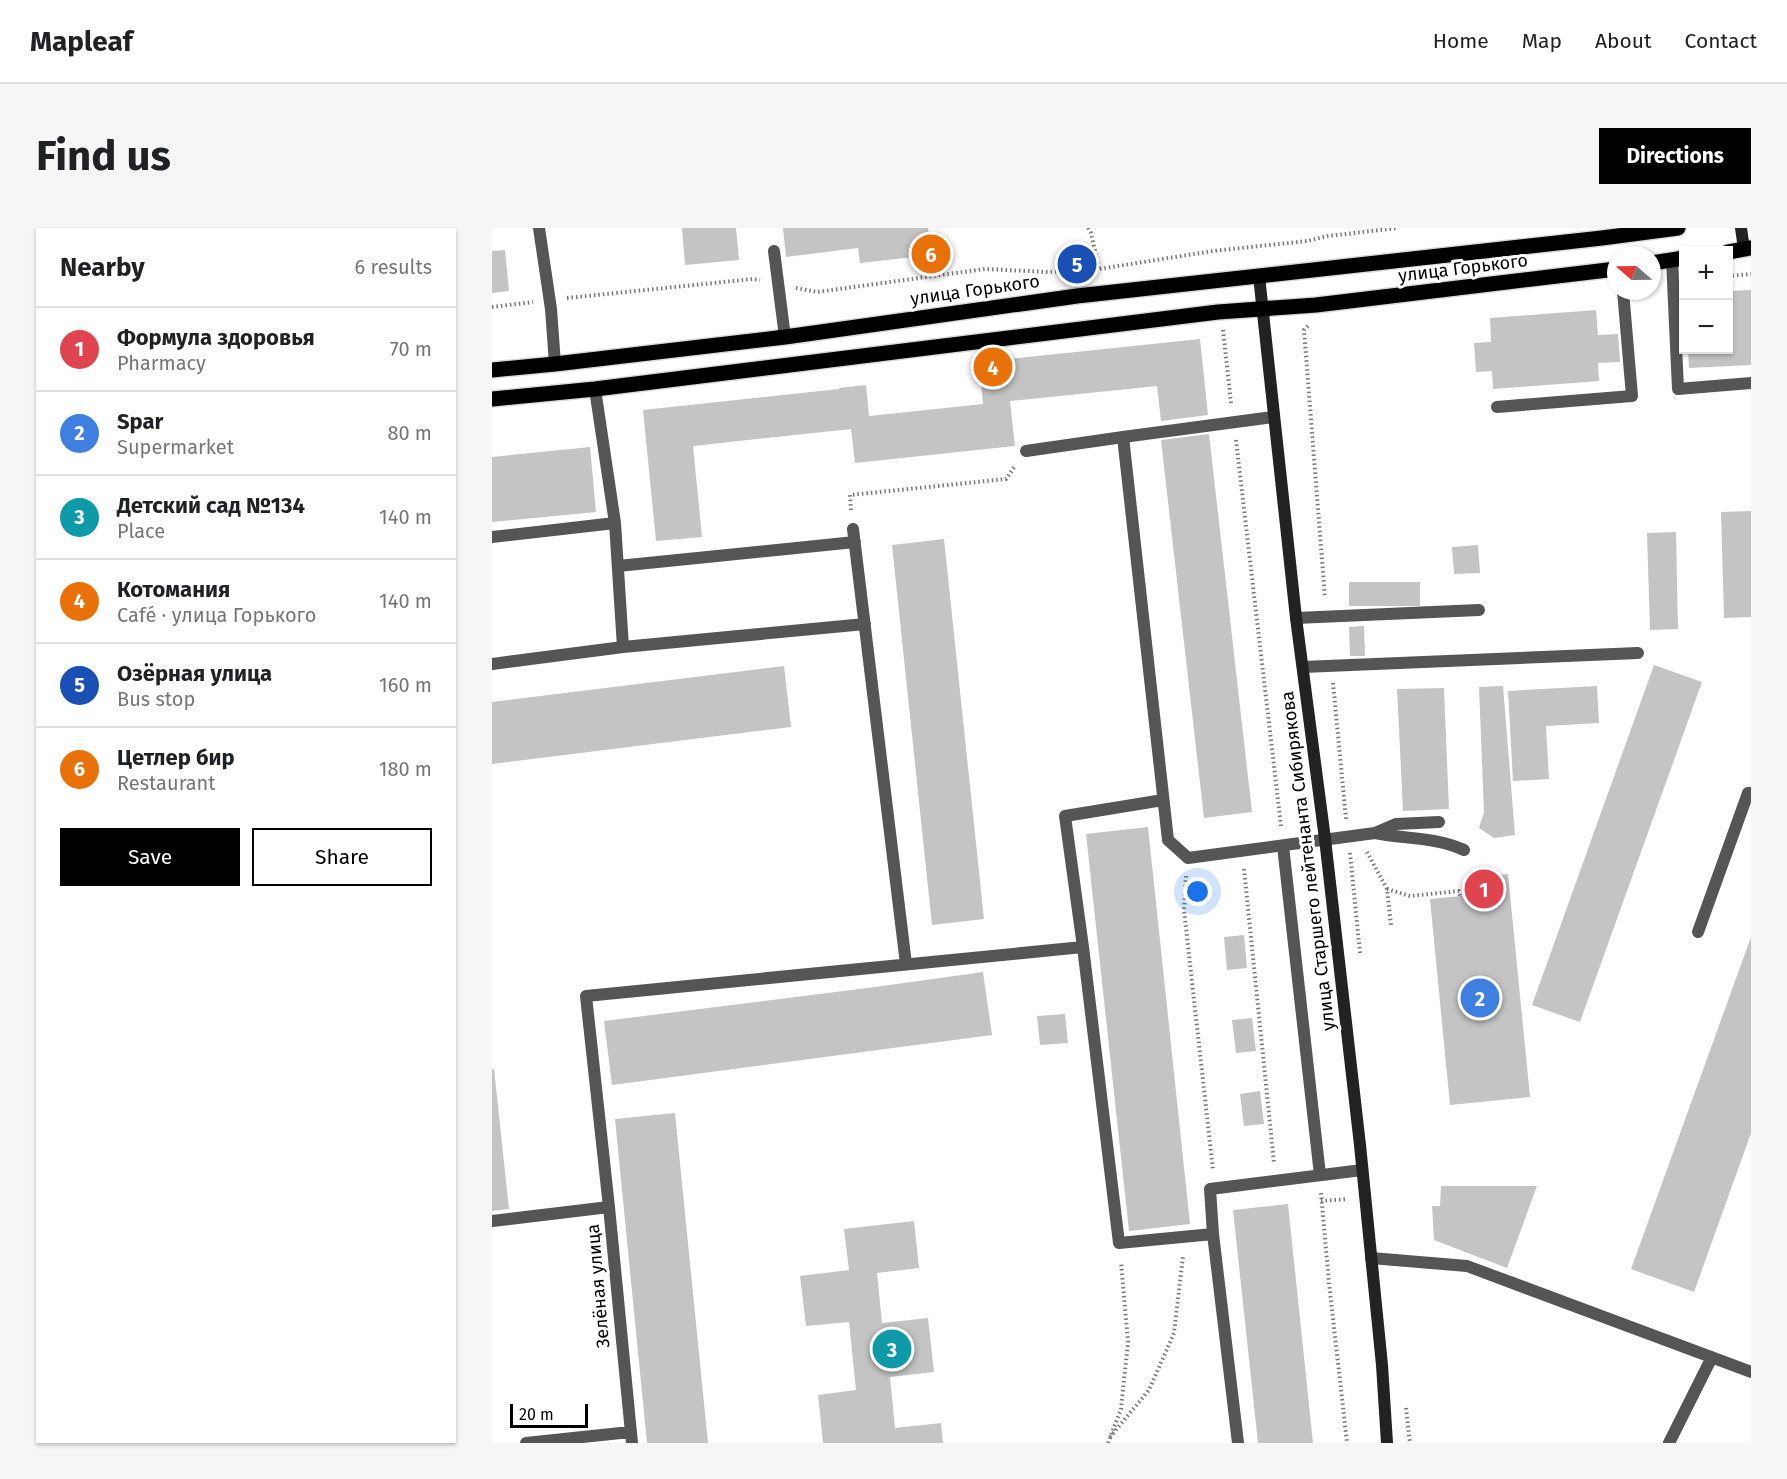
<!DOCTYPE html>
<meta charset="utf-8">
<style>
body{margin:0;font-family:"Fira Sans",sans-serif;background:#f6f6f6;color:#202124}
.controls{position:absolute;right:18px;top:18px;display:grid;overflow:hidden;border-radius:0px;box-shadow:0 2px 4px #0004}
.controls button{width:54px;height:54px;display:grid;place-items:center;padding:0;border:0;border-bottom:2px solid #e0e0e0;background:#fff;color:#202124;font:30px sans-serif}
.compass{position:absolute;left:1115px;top:18px;width:54px;height:54px;border-radius:50%;background:#fff;box-shadow:0 2px 4px #0004;rotate:290deg}
.scale{position:absolute;left:18px;bottom:15px;width:78px;box-sizing:border-box;padding-left:6px;border:3px solid #000;border-top:0;font-size:16px;line-height:21px;white-space:nowrap;color:#000;-webkit-text-stroke:4px #fff;paint-order:stroke}
.you{position:absolute;left:706px;top:664px;width:21px;height:21px;margin:-15px;border:4px solid #fff;border-radius:50%;background:#1a73e8;box-shadow:0 0 0 9px #1a73e833}
.badge{display:grid;place-items:center;width:39px;height:39px;border-radius:50%;background:#000;color:#fff;font-size:20px;font-weight:700}
.pin{position:absolute;translate:-50% -50%;border:3px solid #fff;box-shadow:0 2px 6px #0006}
.list{margin:0;padding:0;list-style:none}
h2{display:flex;justify-content:space-between;align-items:center;height:78px;margin:0;padding:0 24px;font-size:26px}
h2 small{font-size:20px;font-weight:400;color:#757577}
.list li{display:grid;grid-template-columns:39px 1fr auto;gap:18px;align-items:center;box-sizing:border-box;height:84px;padding:0 24px;border-top:2px solid #e0e0e0}
.list b{display:block;font-size:22px;white-space:nowrap}
.list p{margin:0;font-size:20px;white-space:nowrap;color:#757577}
.list em{font-size:20px;font-style:normal;color:#757577}
.actions{display:flex;gap:12px;padding:18px 24px}
.actions a{flex:1;padding:14px 0;border:2px solid #000;border-radius:0px;text-align:center;font-size:21px;color:#000}
.actions .main{background:#000;color:#fff}
.map{position:relative;flex:none;width:1259px;height:1215px;overflow:hidden;border-radius:0px}
header{display:flex;align-items:center;gap:36px;box-sizing:border-box;height:84px;padding:0 30px;background:#fff;border-bottom:2px solid #e0e0e0}
header strong{font-size:28px}
nav{display:flex;gap:33px;margin-inline-start:auto;font-size:21px}
.intro{display:flex;align-items:center;justify-content:space-between;box-sizing:border-box;height:144px;padding:0 36px}
h1{margin:0;font-size:42px}
.button{padding:15px 27px;border-radius:0px;background:#000;color:#fff;font-size:21px;font-weight:700}
main{display:flex;gap:36px;padding:0 36px}
aside{flex:1;background:#fff;border-radius:0px;box-shadow:0 2px 4px #0004}
.map>svg:first-child{display:block}
.building{fill:#c4c4c4}
.lines{fill:none;stroke-linecap:round;stroke-linejoin:round}
.primary-casing{stroke:#dbdbdb;stroke-width:18}
.path{stroke:#777;stroke-width:4;stroke-dasharray:1.5 3;stroke-linecap:butt}
.lane{stroke:#555;stroke-width:12}
.street{stroke:#555;stroke-width:12}
.secondary{stroke:#222;stroke-width:12}
.primary{stroke:#000;stroke-width:15}
.labels{text-anchor:middle;dominant-baseline:central;stroke-width:6;stroke-linejoin:round;paint-order:stroke}
.street-label{font-size:18px;fill:#000;stroke:#fff}
</style>
<header>
<strong>Mapleaf</strong>
<nav><a>Home</a><a>Map</a><a>About</a><a>Contact</a></nav>
</header>
<div class="intro"><h1>Find us</h1><a class="button">Directions</a></div>
<main>
<aside>
<h2>Nearby<small>6 results</small></h2>
<ul class="list">
<li><span class="badge" style="background:#e0444e">1</span><div><b>Формула здоровья</b><p>Pharmacy</p></div><em>70 m</em></li>
<li><span class="badge" style="background:#3f7fe0">2</span><div><b>Spar</b><p>Supermarket</p></div><em>80 m</em></li>
<li><span class="badge" style="background:#0f9aa8">3</span><div><b>Детский сад №134</b><p>Place</p></div><em>140 m</em></li>
<li><span class="badge" style="background:#e8710a">4</span><div><b>Котомания</b><p>Café · улица Горького</p></div><em>140 m</em></li>
<li><span class="badge" style="background:#1a4fb4">5</span><div><b>Озёрная улица</b><p>Bus stop</p></div><em>160 m</em></li>
<li><span class="badge" style="background:#e8710a">6</span><div><b>Цетлер бир</b><p>Restaurant</p></div><em>180 m</em></li>
</ul>
<div class="actions"><a class="main">Save</a><a>Share</a></div>
</aside>
<div class="map">
<svg width="1259" height="1215" viewBox="0 0 1259 1215">
<rect width="100%" height="100%" fill="#fff"/>
<path class="building" d="M 190,0 L 244,0 L 247,32 L 193,37 Z
M 291,0 L 436,0 L 439,27 L 368,35 L 366,20 L 294,29 Z
M 13,22 L 17,63 L 0,65 L 0,23 Z
M 1259,62 L 1259,137 L 1197,140 L 1196,122 L 1236,122 L 1236,63 Z
M 1104,82 L 1106,107 L 1126,106 L 1128,134 L 1106,135 L 1107,153 L 1001,161 L 1000,143 L 984,144 L 982,115 L 999,114 L 998,90 Z
M 708,111 L 716,187 L 669,193 L 665,158 L 518,173 L 523,218 L 363,235 L 359,201 L 201,218 L 210,309 L 164,313 L 151,182 L 347,161 L 347,160 L 374,157 L 377,188 L 491,176 L 487,134 Z
M 717,206 L 760,584 L 712,590 L 669,212 Z
M 98,219 L 104,284 L 0,294 L 0,229 Z
M 1259,283 L 1259,389 L 1232,390 L 1229,284 Z
M 1184,304 L 1186,401 L 1158,402 L 1155,305 Z
M 452,311 L 492,691 L 440,697 L 400,317 Z
M 986,317 L 988,345 L 962,346 L 960,319 Z
M 857,354 L 928,354 L 928,378 L 857,378 Z
M 872,398 L 873,428 L 858,428 L 857,399 Z
M 1162,437 L 1210,454 L 1088,794 L 1040,777 Z
M 292,438 L 299,499 L 0,536 L 0,474 Z
M 1011,458 L 1023,607 L 1002,610 L 987,600 L 992,584 L 987,459 Z
M 1105,458 L 1107,495 L 1054,498 L 1057,551 L 1021,553 L 1016,463 Z
M 952,460 L 957,581 L 911,583 L 905,461 Z
M 656,599 L 698,996 L 637,1003 L 594,606 Z
M 1016,646 L 1038,869 L 958,877 L 938,671 L 989,666 L 987,649 Z
M 752,707 L 755,740 L 735,742 L 732,709 Z
M 1259,709 L 1259,905 L 1202,1064 L 1139,1041 Z
M 491,744 L 500,807 L 120,857 L 112,793 L 383,759 Z
M 573,786 L 576,815 L 548,817 L 545,788 Z
M 760,790 L 764,823 L 744,825 L 740,792 Z
M 0,841 L 2,841 L 17,981 L 0,983 Z
M 768,863 L 772,896 L 752,898 L 748,866 Z
M 183,885 L 216,1215 L 155,1215 L 123,891 Z
M 949,958 L 1045,958 L 1015,1040 L 942,1012 L 940,978 L 948,978 Z
M 796,976 L 821,1215 L 766,1215 L 741,982 Z
M 422,993 L 427,1040 L 385,1045 L 390,1095 L 436,1090 L 442,1144 L 398,1149 L 403,1200 L 449,1195 L 451,1215 L 331,1215 L 326,1167 L 364,1162 L 357,1094 L 314,1098 L 308,1048 L 357,1042 L 352,1001 Z"/>
<g class="lines">
<defs>
<path id="primary" d="M 1236,24 L 1259,20
M 1160,35 L 1192,30
M 0,142 L 63,136 L 293,109 L 585,68 L 1110,10 L 1186,0
M 0,171 L 103,161 L 726,84 L 824,77 L 1124,41"/>
</defs>
<use href="#primary" class="primary-casing"/>
<path class="path" d="M 596,0 L 599,5 L 607,41
M 1236,48 L 1259,46
M 304,60 L 325,64 L 493,41 L 556,44 L 607,41 L 721,23 L 815,13 L 836,8 L 906,0
M 75,70 L 261,51 L 268,52
M 0,79 L 41,74
M 816,98 L 812,102 L 833,370
M 731,102 L 739,175
M 744,212 L 789,598
M 359,282 L 358,267 L 514,251 L 523,238
M 841,455 L 854,591
M 875,624 L 895,661 L 899,697
M 858,625 L 868,725
M 752,641 L 782,935
M 694,648 L 692,682 L 721,942
M 895,661 L 918,668 L 967,663 L 968,668
M 829,965 L 837,1055 L 855,1215
M 829,973 L 856,971
M 914,1180 L 918,1215
M 618,1209 L 657,1162 L 682,1105 L 691,1028
M 616,1215 L 629,1181 L 636,1114 L 629,1034"/>
<path class="lane" d="M 282,23 L 293,109
M 1180,32 L 1186,161 L 1259,155
M 1005,179 L 1140,168 L 1131,63
M 631,209 L 781,189
M 534,223 L 631,209 L 676,612 L 696,630 L 883,605 L 904,596 L 947,594
M 361,301 L 414,736
M 0,309 L 123,295
M 126,338 L 363,314
M 804,390 L 987,382
M 131,419 L 373,396
M 0,436 L 131,419 L 123,295 L 103,161
M 811,439 L 1146,425
M 883,605 C 912,611 945,609 972,622
M 791,618 L 828,947
M 1206,704 L 1256,565 L 1259,565
M 591,719 L 627,1015 L 721,1006 L 746,1215
M 117,979 L 94,768 L 591,719 L 573,588 L 671,572
M 0,993 L 117,979 L 140,1215
M 721,1006 L 718,961 L 870,942
M 879,1030 L 975,1038 L 1259,1144
M 34,1215 L 138,1204
M 1177,1215 L 1220,1129"/>
<path class="street" d="M 47,0 L 59,81 L 63,136"/>
<path class="secondary" d="M 1249,0 L 1252,21
M 767,48 L 804,390 L 833,611 L 868,917 L 890,1137 L 895,1215"/>
<use href="#primary" class="primary"/>
</g>
<g class="labels">
<g class="street-label">
<text transform="translate(971 40) rotate(-7)">улица Горького</text>
<text transform="translate(483 62) rotate(-8)">улица Горького</text>
<text transform="translate(816 633) rotate(-97)">улица Старшего лейтенанта Сибирякова</text>
<text transform="translate(106 1058) rotate(-95)">Зелёная улица</text>
</g>
</g>
</svg>
<div class="controls">
<button>+</button>
<button>−</button>
</div>
<svg class="compass" viewBox="-18 -18 36 36"><path d="M0-13l5 13h-10z" fill="#e53935"/><path d="M0 13l5-13h-10z" fill="#757577"/></svg>
<div class="scale">20 m</div>
<div class="you"></div>
<div class="pin badge" style="left:992px;top:661px;background:#e0444e">1</div>
<div class="pin badge" style="left:988px;top:770px;background:#3f7fe0">2</div>
<div class="pin badge" style="left:400px;top:1121px;background:#0f9aa8">3</div>
<div class="pin badge" style="left:501px;top:139px;background:#e8710a">4</div>
<div class="pin badge" style="left:585px;top:36px;background:#1a4fb4">5</div>
<div class="pin badge" style="left:439px;top:26px;background:#e8710a">6</div>
</div>
</main>
